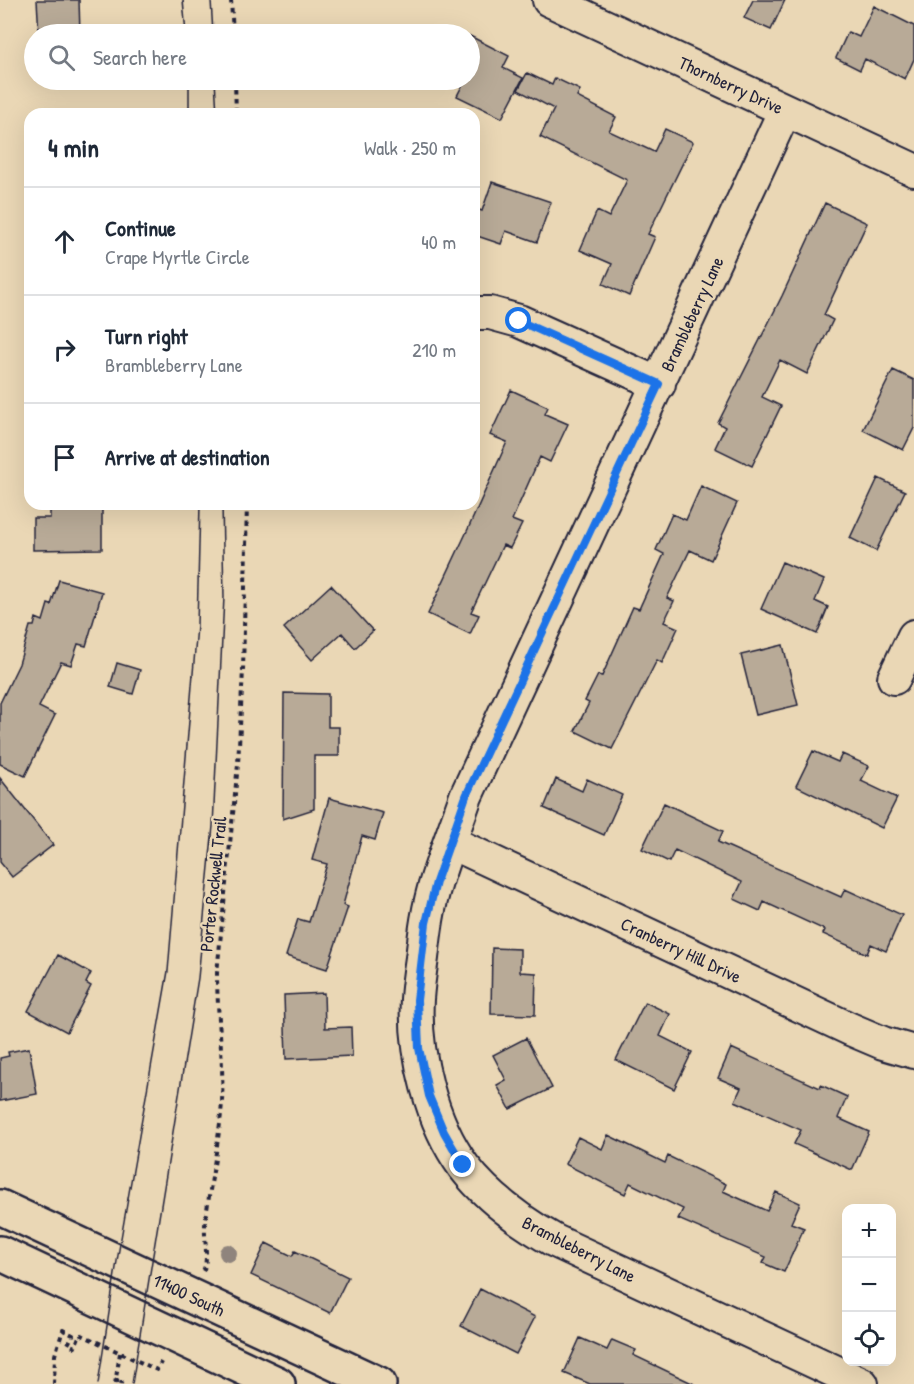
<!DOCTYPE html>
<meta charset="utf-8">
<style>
body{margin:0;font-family:"Patrick Hand",sans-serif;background:#f6f6f7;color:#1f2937}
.controls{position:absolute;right:18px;bottom:18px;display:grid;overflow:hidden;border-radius:12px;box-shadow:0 6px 24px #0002}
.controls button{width:54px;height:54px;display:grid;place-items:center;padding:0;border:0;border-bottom:2px solid #e0e1e3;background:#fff;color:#1f2937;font:30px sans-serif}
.stop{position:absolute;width:18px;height:18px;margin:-14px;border:4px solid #1a73e8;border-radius:50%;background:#fff}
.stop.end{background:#1a73e8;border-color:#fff;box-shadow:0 2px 6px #0008}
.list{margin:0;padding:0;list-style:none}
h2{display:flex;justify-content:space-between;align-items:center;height:78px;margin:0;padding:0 24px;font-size:26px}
h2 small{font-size:20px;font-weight:400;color:#747a83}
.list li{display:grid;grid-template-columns:39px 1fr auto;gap:18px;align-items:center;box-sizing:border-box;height:108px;padding:0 24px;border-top:2px solid #e0e1e3}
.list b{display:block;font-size:22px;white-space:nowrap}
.list p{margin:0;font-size:20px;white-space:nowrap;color:#747a83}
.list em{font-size:20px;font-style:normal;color:#747a83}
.icon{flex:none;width:33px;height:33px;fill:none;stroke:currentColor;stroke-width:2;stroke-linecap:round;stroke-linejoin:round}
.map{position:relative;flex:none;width:914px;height:1384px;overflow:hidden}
.search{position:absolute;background:#fff;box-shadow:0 6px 24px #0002;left:24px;top:24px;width:456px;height:66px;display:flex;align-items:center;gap:15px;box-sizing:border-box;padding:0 21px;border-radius:33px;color:#747a83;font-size:22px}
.panel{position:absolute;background:#fff;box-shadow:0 6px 24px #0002;left:24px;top:108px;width:456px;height:402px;border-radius:18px}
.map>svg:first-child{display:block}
.building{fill:#b8aa97;stroke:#22223b;stroke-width:1.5}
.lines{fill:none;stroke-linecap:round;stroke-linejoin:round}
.minor-casing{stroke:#22223b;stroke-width:36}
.primary-casing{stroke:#22223b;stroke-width:38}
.path{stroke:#22223b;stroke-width:4;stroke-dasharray:4.5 4.5;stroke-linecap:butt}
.minor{stroke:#ead7b5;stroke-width:32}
.primary{stroke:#ead7b5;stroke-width:33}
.tram{stroke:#22223b;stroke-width:1.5}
.tree{fill:#8f847d}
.route{stroke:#1a73e8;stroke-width:8}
.labels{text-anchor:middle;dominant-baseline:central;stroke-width:5;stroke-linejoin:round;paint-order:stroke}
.street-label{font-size:18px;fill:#22223b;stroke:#ead7b5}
</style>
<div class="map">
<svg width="914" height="1384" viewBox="0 0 914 1384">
<rect width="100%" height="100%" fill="#ead7b5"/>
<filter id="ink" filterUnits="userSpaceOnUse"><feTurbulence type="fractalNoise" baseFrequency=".0167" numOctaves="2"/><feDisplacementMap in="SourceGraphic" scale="12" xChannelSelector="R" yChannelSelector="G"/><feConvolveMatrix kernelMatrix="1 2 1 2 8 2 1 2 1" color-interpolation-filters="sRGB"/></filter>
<g filter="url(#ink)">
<path class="building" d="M 37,0 L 79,0 L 80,34 L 39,34 Z
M 753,0 L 785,0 L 771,30 L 744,18 Z
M 874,6 L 914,26 L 914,59 L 905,79 L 865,59 L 860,70 L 836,58 L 848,32 L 859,37 Z
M 470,36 L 509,56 L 503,68 L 523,78 L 502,118 L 457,96 L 465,80 L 470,80 Z
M 527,73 L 552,85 L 555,78 L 580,90 L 577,97 L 616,117 L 609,131 L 654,152 L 665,129 L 693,142 L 648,234 L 655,237 L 629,296 L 603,284 L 612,264 L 580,250 L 597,211 L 609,217 L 627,180 L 540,137 L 554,109 L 518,90 Z
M 492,182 L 551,202 L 537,242 L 506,231 L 501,244 L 474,235 L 474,208 L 482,211 Z
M 825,203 L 867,223 L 824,315 L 833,320 L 807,374 L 780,360 L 762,397 L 781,406 L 752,466 L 715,448 L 725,427 L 718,423 L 782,296 Z
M 893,370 L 914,380 L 914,428 L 903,450 L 863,430 Z
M 511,390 L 548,407 L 545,414 L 568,424 L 550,462 L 540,457 L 512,520 L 522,524 L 510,548 L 503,545 L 471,612 L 479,615 L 470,634 L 428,614 L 468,529 L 507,442 L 490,435 Z
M 878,478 L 905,491 L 876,551 L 850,538 Z
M 701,486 L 737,503 L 711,560 L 690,550 L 667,598 L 674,601 L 664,622 L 678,628 L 662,663 L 657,660 L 612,749 L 575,731 L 589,703 L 585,701 L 598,675 L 602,676 L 633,607 L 639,609 L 664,554 L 656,550 L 672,514 L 686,520 Z
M 50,504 L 102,504 L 102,549 L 33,550 L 33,518 L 50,518 Z
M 782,562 L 824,580 L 815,601 L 828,607 L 817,634 L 761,609 Z
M 59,580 L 102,592 L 86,646 L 78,644 L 71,665 L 61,662 L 39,707 L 55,715 L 25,776 L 0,764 L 0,703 L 19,664 L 30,626 L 34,626 L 36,618 L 43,621 L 48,604 L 51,605 Z
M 331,585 L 373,631 L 355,648 L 342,633 L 312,660 L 284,628 Z
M 783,645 L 798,705 L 756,715 L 741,655 Z
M 117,663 L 140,670 L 133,694 L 110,687 Z
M 284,693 L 328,694 L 328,727 L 339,727 L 339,756 L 314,756 L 314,809 L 283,819 Z
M 813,751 L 838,762 L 842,754 L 869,766 L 861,781 L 897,798 L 882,828 L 796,786 Z
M 0,778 L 53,845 L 12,877 L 0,862 Z
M 556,779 L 582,791 L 587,779 L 622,795 L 604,835 L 544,808 Z
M 329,798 L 383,813 L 375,840 L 362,836 L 343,905 L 348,907 L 327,969 L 286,956 L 298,919 L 309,922 L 327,864 L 312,860 Z
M 664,803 L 723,831 L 718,842 L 841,897 L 845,889 L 902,915 L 886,951 L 871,944 L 867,954 L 823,934 L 825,930 L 764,902 L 760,911 L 734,899 L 742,882 L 675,850 L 669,862 L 642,849 Z
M 492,948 L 520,949 L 520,972 L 536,973 L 535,1015 L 491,1014 Z
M 58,955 L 91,973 L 86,983 L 91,986 L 67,1032 L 28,1011 Z
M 324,993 L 325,1028 L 351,1027 L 352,1056 L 286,1059 L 284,995 Z
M 645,1002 L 670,1014 L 660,1036 L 692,1052 L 674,1089 L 616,1060 Z
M 526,1038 L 552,1088 L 510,1109 L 497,1085 L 506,1080 L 493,1055 Z
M 29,1048 L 37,1094 L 0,1101 L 0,1058 L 9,1056 L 8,1052 Z
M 731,1048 L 820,1088 L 821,1085 L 847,1097 L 838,1118 L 869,1132 L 852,1170 L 794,1144 L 801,1130 L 735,1101 L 741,1088 L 718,1078 Z
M 608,1135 L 665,1163 L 668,1156 L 726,1184 L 723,1191 L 767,1211 L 776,1192 L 800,1203 L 791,1223 L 804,1228 L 784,1272 L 763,1263 L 766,1257 L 678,1219 L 683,1209 L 630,1183 L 625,1194 L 565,1164 L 578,1137 L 602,1149 Z
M 266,1243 L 292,1256 L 295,1251 L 348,1277 L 330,1313 L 251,1275 Z
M 480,1289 L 535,1317 L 516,1354 L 461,1326 Z
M 580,1338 L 607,1350 L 612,1340 L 636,1350 L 633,1355 L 694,1384 L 590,1384 L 564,1373 Z"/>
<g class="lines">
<defs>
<path id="minor" d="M 549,0 L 914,170
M 785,110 L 466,796 C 456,825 445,853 436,882 C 428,907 425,932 422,958 C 420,971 418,985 417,999 C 414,1053 431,1122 464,1167 C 488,1198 521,1222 555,1241 L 862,1384
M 474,313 L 490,313 L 519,321 L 659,384
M 894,678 L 914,636
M 450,842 L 850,1029 L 883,1043 L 914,1052"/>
<path id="primary" d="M 0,1207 L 379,1384
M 0,1253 L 278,1384"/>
</defs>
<use href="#minor" class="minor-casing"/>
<use href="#primary" class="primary-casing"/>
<path class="path" d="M 231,0 L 233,34
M 235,80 L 236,114
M 203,1271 C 209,1260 204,1239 205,1225 C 210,1184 219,1143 222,1102 C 224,1059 217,1016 217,973 L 238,764 L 243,670 L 247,504
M 117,1383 L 117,1380 L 122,1380 L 121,1384
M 54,1384 L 55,1355 L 63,1330 L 73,1335 L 68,1344 L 75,1347 L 80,1334 L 157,1370 L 161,1362
M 115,1384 L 120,1353"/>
<use href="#minor" class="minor"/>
<use href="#primary" class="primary"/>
<path class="tram" d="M 183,0 L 186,34
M 211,0 L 213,34
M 215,80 L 217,114
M 189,114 L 189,80
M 98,1384 L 117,1261 L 168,971 L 197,626 L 200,504
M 132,1384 L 198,978 L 213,826 L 224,597 L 222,504"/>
</g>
<circle class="tree" cx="228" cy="1253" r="9"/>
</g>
<g class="lines" filter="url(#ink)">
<path class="route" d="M 463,1165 L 444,1132 L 429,1096 L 419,1048 L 417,1000 L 426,923 L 436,882 L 466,796 L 659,384 L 519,321"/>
</g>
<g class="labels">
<g class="street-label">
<text transform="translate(731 85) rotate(25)">Thornberry Drive</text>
<text transform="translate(692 314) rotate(-65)">Brambleberry Lane</text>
<text transform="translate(213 884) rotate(-84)">Porter Rockwell Trail</text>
<text transform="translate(681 950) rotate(25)">Cranberry Hill Drive</text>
<text transform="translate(579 1249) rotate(27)">Brambleberry Lane</text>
<text transform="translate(189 1295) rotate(25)">11400 South</text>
</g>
</g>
</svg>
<div class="controls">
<button>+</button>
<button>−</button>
<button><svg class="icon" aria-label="locate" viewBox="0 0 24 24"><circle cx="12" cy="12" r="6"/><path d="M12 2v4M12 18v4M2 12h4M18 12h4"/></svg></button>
</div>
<div class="stop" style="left:519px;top:321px"></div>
<div class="stop end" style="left:463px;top:1165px"></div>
<div class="search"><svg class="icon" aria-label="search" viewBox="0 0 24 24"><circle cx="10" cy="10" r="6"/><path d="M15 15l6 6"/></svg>Search here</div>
<section class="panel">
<h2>4 min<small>Walk · 250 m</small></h2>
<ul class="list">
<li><svg class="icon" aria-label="ahead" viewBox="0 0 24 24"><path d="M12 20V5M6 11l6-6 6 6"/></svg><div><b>Continue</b><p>Crape Myrtle Circle</p></div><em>40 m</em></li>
<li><svg class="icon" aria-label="right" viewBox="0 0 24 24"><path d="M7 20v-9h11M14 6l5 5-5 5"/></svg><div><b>Turn right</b><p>Brambleberry Lane</p></div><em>210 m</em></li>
<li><svg class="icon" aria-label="arrive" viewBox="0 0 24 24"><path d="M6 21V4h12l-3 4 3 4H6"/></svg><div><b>Arrive at destination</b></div></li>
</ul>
</section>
</div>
